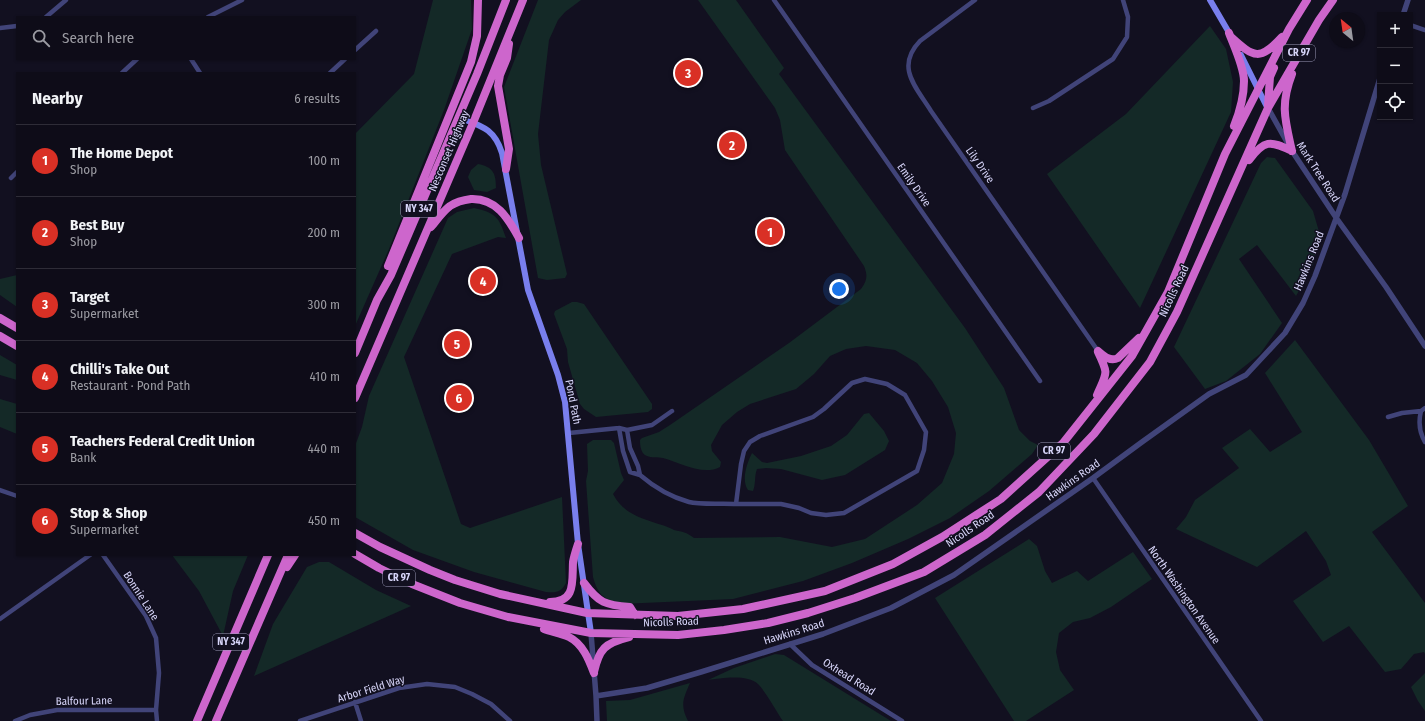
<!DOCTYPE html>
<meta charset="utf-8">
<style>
body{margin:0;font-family:"Fira Sans Condensed",sans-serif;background:#171521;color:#f1f3f6}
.controls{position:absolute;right:12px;top:12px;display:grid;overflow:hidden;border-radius:0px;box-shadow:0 1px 3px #0004}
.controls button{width:36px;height:36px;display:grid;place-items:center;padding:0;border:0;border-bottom:1px solid #2e2c37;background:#0e0c18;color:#f1f3f6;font:20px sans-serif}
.compass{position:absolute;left:1329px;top:12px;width:36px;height:36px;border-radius:50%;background:#0e0c18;box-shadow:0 1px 3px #0004;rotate:331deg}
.you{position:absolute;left:839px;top:289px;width:14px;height:14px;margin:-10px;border:3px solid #fff;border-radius:50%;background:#1a73e8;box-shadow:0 0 0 6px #1a73e833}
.badge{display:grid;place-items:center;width:26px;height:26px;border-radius:50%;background:#d93025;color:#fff;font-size:13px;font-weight:700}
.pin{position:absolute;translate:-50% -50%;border:2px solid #fff;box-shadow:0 1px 4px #0006}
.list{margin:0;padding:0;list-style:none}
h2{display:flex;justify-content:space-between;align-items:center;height:52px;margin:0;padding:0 16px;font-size:17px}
h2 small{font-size:13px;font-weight:400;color:#9b9ba2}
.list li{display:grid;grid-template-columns:26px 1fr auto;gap:12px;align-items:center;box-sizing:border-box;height:72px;padding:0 16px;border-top:1px solid #2e2c37}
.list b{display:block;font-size:15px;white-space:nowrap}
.list p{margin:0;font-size:13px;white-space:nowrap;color:#9b9ba2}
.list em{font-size:13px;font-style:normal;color:#9b9ba2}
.icon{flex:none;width:22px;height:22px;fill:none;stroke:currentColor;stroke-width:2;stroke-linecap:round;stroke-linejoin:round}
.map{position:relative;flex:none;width:1425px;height:721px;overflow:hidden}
.search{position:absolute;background:#0e0c18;box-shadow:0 1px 3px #0004;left:16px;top:16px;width:340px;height:44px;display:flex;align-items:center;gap:10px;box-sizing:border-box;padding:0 14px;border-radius:0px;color:#9b9ba2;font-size:15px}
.panel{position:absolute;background:#0e0c18;box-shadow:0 1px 3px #0004;left:16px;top:72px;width:340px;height:484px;border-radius:0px}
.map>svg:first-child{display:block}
.green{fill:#142927}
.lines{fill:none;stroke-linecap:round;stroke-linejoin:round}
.minor{stroke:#414479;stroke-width:4.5}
.tertiary{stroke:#414479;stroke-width:5.5}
.secondary{stroke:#797fed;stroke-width:6}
.trunk{stroke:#cd66cc;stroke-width:8}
.labels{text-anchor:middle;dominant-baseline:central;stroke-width:3;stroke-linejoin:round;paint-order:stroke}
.shield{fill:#121020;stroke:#9c9ab8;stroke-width:1}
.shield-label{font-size:10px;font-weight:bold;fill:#d7d5f9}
.street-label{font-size:11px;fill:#d7d5f9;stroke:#121020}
</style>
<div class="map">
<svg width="1425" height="721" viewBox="0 0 1425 721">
<rect width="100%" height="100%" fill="#121020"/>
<path class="green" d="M 433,0 L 471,0 L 472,29 L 444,110 L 389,249 L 355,326 L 355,134 L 414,74 Z
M 538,0 L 581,0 L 565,12 L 558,20 L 549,40 L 538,134 L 541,165 L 567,274 L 565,278 L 547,280 L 538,278 L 504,87 Z
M 698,0 L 736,0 L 784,68 L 779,74 L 965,328 L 1004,388 L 1019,430 L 1030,441 L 1038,445 L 1032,454 L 989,491 L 950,518 L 908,539 L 852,563 L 803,581 L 733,599 L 620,604 C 603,598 598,595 593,577 L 586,481 L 588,471 L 587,444 L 593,440 L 611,440 L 614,443 L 621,473 L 624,480 L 613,494 C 623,514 643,519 662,525 C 666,526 670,528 674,530 C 683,532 686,532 694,538 L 780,537 L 832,547 L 865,539 L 917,505 L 942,483 L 954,454 L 956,433 L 948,407 L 932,381 L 917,363 L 895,350 L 866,346 L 846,349 L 830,356 L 814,374 L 796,389 L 750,404 L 737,412 L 722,425 L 711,445 L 712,451 L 721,462 L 720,467 C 703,476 681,463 663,458 C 658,457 651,458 647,456 C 641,454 640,446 640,440 L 642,438 L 659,432 L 670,425 L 789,343 L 861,289 C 867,281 868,276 864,266 L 785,150 L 780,120 L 775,108 Z
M 1210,26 L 1226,49 L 1233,82 L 1231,112 L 1140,308 L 1047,174 L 1126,114 Z
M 1267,157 L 1275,158 L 1313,211 L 1320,235 L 1313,265 L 1296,296 L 1257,245 L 1239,259 L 1282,323 L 1260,354 L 1226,381 L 1205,389 L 1174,347 L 1261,163 Z
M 478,164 C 493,167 496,173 496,188 L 487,192 L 474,190 L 468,177 L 471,170 Z
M 474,208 C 496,213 499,217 506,238 L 498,237 L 452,254 L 404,357 L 461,524 L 470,528 L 562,497 L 566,583 C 561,592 557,593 546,592 L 474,572 L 413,550 L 355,517 L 355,446 L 362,427 L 369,396 L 448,218 L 457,212 Z
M 17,275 L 17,307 L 0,295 L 0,279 Z
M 572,302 L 577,302 L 584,304 L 652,404 L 652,409 L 648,412 L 596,417 L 584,409 L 580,404 L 568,362 L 567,349 L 554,314 L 555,311 Z
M 1295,340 L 1369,440 L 1408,506 L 1372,532 L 1425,603 L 1425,654 L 1424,652 L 1414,654 L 1401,669 L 1385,672 L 1349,626 L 1323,642 L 1293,601 L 1331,575 L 1326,561 L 1306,531 L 1257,567 L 1176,529 L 1186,517 L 1195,500 L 1239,468 L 1222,448 L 1250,429 L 1270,452 L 1302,432 L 1265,373 Z
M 0,355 L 17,365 L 17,380 L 0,375 Z
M 0,399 L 17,404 L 17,434 L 0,427 Z
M 869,413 L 884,431 L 889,441 L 885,450 L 845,475 L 831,478 L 822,480 L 781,469 L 766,468 L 757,469 C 754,477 756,484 753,491 L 748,490 C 741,480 747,463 752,453 L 762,462 L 767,463 L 801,456 L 831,446 L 847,435 L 864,414 Z
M 1029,539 L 1037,546 L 1045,571 L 1052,583 L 1077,571 L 1088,581 L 1133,552 L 1152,579 L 1111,607 L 1090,618 L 1073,622 L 1059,633 L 1056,652 L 1060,670 L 1074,690 L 1026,721 L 1014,721 L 935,598 Z
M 172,555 L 248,555 L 233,591 L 223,636 L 199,591 Z
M 319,562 L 329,562 L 376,590 L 411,606 L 254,676 L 273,624 L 307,567 Z
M 775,654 L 784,655 L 891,721 L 783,721 C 776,711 766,692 758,684 C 748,674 721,678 708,680 L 734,668 Z
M 1425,673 L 1425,711 L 1418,701 L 1411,687 Z
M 690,683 C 683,699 680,705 688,721 L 607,721 L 606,701 L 630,700 Z"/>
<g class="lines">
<path class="minor" d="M 774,0 L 1040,381
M 975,0 L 920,41 C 895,67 916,87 931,111 L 1098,351
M 46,17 L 66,0
M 208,17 L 242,0
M 1410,25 L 1425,30
M 0,28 L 17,26
M 355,50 L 376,31
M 191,59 L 200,73
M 122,73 L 137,59
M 330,73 L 345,59
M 1033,108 L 1049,101 L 1113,59 L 1127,37 L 1128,17 L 1123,0
M 11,178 L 17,172
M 865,379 L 887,384 L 905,395 L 926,432 L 924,450 L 917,471 L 844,513 L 826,515 L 811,513 L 799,508 L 781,504 L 736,504 L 741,464 L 744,451 L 750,442 L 760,436 L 813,417 L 824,409 L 852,383 Z
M 1425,408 L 1421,411 C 1418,423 1419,432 1425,442
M 1388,417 L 1402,413 L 1421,411
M 619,428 L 623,451 L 630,472 L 640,475 L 638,466 L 630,448 L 627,430
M 569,433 L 619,428 L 627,430 L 652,425 L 672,411
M 640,475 C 654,487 671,497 689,502 C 700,505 724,503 736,504
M 1093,478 L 1261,721
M 0,490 L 17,496
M 103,555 L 146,616 L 156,638 L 159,673 L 156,710 L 157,721
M 0,619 L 90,555
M 790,644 L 812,665 L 902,721
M 355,702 L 361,721
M 15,721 L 30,715 L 57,710 L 156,710
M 300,721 L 399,688 L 427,684 L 455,687 L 472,694 L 491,704 L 510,721"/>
<path class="tertiary" d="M 1403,15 L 1408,0
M 1268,108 L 1292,151 L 1337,219 L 1386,287 L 1425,346
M 591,633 L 596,696 L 597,721
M 596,696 L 647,688 L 701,672 L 823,634 L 891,608 L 954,575 L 1093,478 L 1142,442 L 1209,394 L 1246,375 L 1285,333 L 1303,303 L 1315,276 L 1345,194 L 1380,78"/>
<path class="secondary" d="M 1210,0 L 1231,36
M 1241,55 L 1267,107
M 458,117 C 481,126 494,128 502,153 L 528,290 L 558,375 L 565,402 L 578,544 L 591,633"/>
<path class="trunk" d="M 1229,33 C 1234,46 1244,67 1244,81 C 1244,97 1240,111 1234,126
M 1231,37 C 1254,58 1260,61 1282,37
M 1292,74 C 1280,105 1285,120 1292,151
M 1268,105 L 1270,77 L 1274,68
M 1249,160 C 1264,140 1270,140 1292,151
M 506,169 L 509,149 L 498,86 L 500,75 L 507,58 L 509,44
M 431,227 C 437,220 442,212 450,206 C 456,202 463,200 471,199 C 496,198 508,218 519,238
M 388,266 L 471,62 L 477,36 L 478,0
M 0,318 L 17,328
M 0,336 L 17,346
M 1098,351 C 1104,356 1110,362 1118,358 L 1139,338
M 355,353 L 377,300 L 391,275 L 477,74 L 506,0
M 1097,395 C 1107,372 1109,375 1098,352
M 355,398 L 473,123 L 523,0
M 355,533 L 380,547 L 430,570 L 455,580 L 500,594 L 587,613 L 678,616 L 743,609 L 825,591 L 893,564 L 942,537 L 1001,499 L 1063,443 L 1132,356 L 1168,292 L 1225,154 L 1289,29 L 1307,0
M 355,554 L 379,568 L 412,584 L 460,603 L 508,617 L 591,633 L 678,635 L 724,630 L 768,623 L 808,613 L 855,598 L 924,572 L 985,535 L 1039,492 L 1094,434 L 1150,362 L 1177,312 L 1268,108 L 1319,20 L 1333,0
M 287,567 L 295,555
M 584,583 C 599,603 605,605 630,607 L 635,615
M 550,602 C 576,602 572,582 573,562 C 574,556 576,550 578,544
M 544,629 C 552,632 561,633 569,637 C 583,644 589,660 594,673
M 594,672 C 599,649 605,643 629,637
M 197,721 L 268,555
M 216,721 L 288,555"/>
</g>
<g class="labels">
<g class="shield">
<rect x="1283" y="45" width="32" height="16" rx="3"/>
<rect x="401" y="201" width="36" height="16" rx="3"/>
<rect x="1038" y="443" width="32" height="16" rx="3"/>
<rect x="383" y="570" width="32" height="16" rx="3"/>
<rect x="213" y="634" width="36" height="16" rx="3"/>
</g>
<g class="shield-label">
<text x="1299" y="53">CR 97</text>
<text x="419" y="209">NY 347</text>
<text x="1054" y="451">CR 97</text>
<text x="399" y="578">CR 97</text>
<text x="231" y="642">NY 347</text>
</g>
<g class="street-label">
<text transform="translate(449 151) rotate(-67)">Nesconset Highway</text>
<text transform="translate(980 165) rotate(55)">Lily Drive</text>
<text transform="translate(1318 172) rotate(57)">Mark Tree Road</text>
<text transform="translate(914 185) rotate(55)">Emily Drive</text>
<text transform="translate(1309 261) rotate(-68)">Hawkins Road</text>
<text transform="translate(1174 291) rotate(-65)">Nicolls Road</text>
<text transform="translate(573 402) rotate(79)">Pond Path</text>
<text transform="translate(1073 480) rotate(-35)">Hawkins Road</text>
<text transform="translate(970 529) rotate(-34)">Nicolls Road</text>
<text transform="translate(1184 595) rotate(55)">North Washington Avenue</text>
<text transform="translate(141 596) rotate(57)">Bonnie Lane</text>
<text transform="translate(671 622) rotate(-2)">Nicolls Road</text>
<text transform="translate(794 632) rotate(-17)">Hawkins Road</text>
<text transform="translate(849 677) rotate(32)">Oxhead Road</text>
<text transform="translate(371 689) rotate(-17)">Arbor Field Way</text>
<text transform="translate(84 701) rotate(-1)">Balfour Lane</text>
</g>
</g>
</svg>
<div class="controls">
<button>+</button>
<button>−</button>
<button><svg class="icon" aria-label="locate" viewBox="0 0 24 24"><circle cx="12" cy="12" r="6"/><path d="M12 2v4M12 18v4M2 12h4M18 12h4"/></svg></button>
</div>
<svg class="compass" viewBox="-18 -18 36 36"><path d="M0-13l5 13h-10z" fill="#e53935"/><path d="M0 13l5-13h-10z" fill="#9b9ba2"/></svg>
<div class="you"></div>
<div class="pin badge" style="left:770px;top:232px">1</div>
<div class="pin badge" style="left:732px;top:145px">2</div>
<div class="pin badge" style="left:688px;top:73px">3</div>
<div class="pin badge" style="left:483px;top:281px">4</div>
<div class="pin badge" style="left:457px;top:344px">5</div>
<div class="pin badge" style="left:459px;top:398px">6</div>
<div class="search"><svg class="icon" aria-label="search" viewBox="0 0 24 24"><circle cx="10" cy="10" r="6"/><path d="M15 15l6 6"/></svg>Search here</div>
<section class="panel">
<h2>Nearby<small>6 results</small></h2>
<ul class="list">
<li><span class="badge">1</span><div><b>The Home Depot</b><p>Shop</p></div><em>100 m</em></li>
<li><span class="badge">2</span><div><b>Best Buy</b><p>Shop</p></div><em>200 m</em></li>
<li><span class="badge">3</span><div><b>Target</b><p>Supermarket</p></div><em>300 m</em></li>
<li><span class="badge">4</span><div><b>Chilli's Take Out</b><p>Restaurant · Pond Path</p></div><em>410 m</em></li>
<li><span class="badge">5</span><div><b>Teachers Federal Credit Union</b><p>Bank</p></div><em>440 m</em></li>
<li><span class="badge">6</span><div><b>Stop &amp; Shop</b><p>Supermarket</p></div><em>450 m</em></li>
</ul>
</section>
</div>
